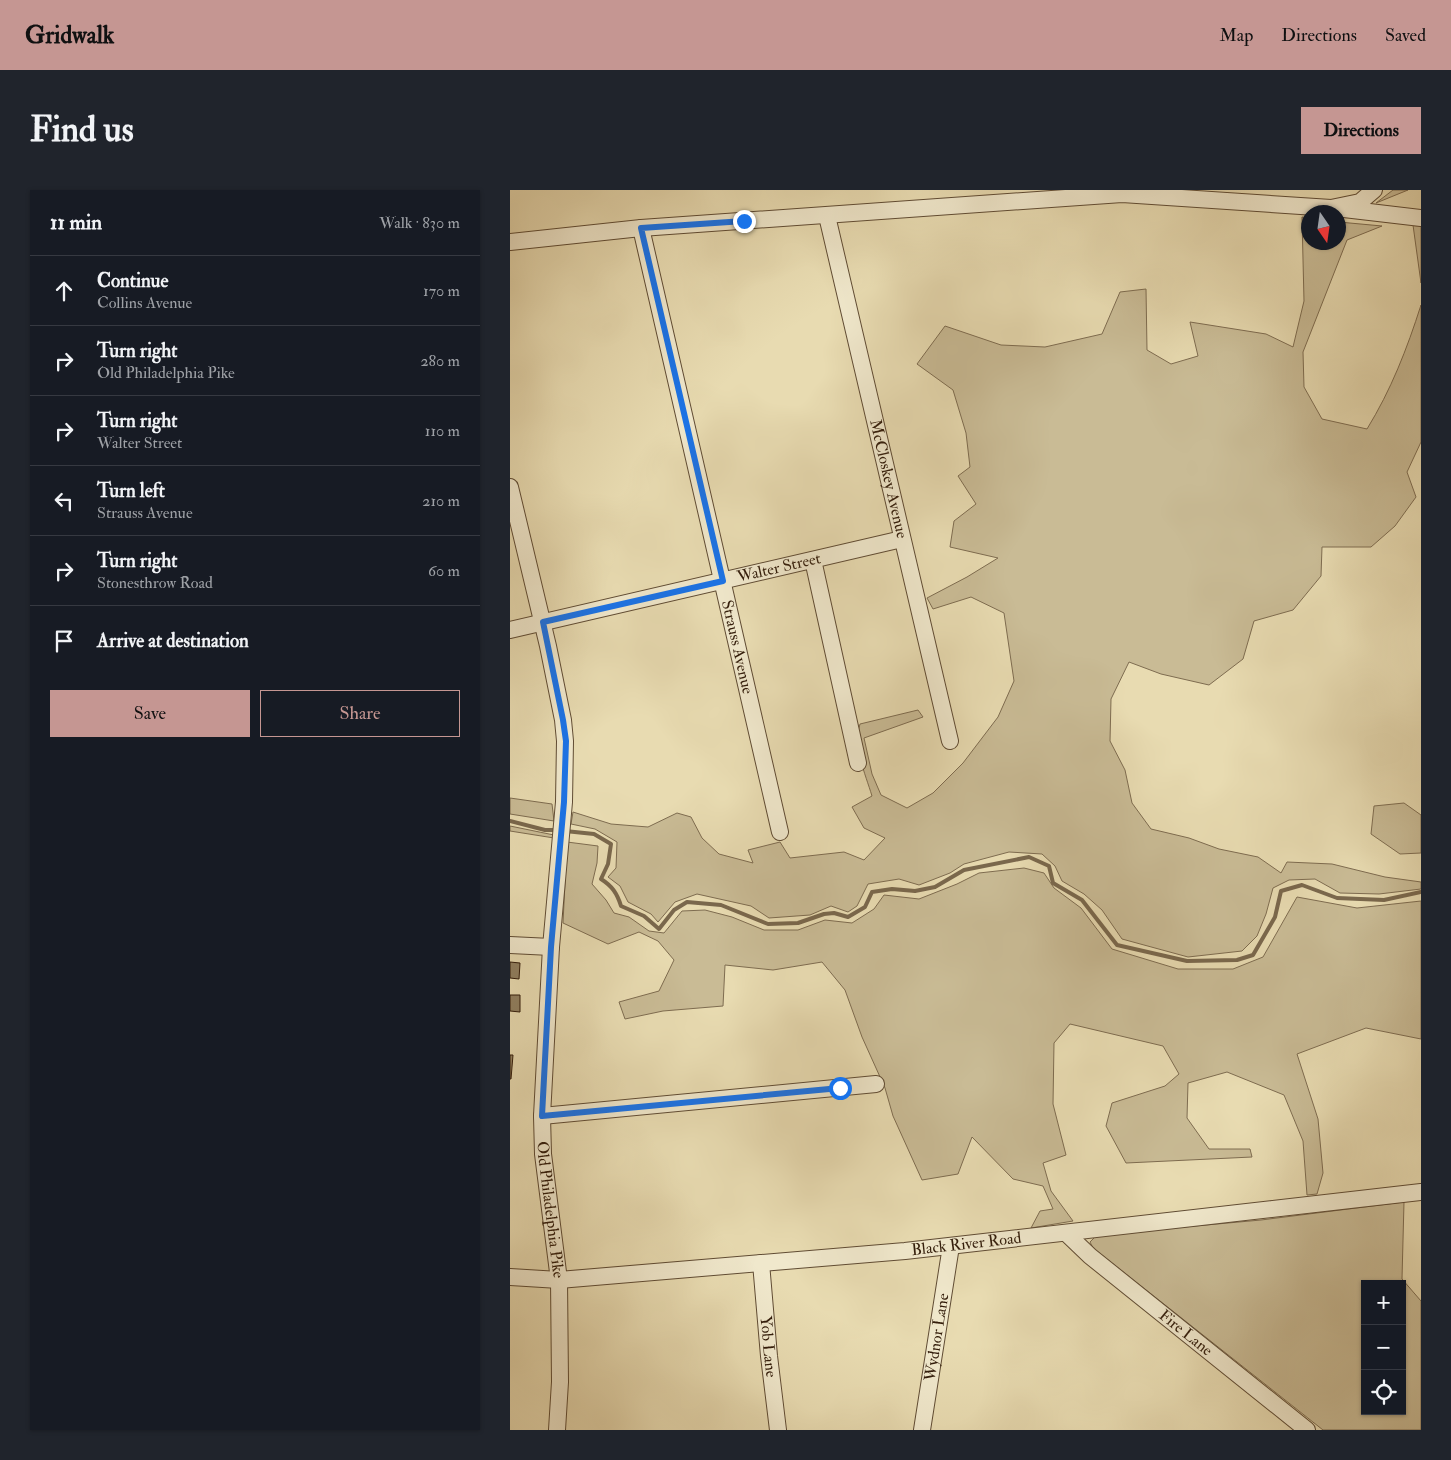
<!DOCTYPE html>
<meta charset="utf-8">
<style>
body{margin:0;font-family:"IM FELL Double Pica",serif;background:#20242c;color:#f1f3f6}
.controls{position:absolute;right:15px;bottom:15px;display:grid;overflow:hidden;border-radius:0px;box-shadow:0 1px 4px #0004}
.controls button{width:45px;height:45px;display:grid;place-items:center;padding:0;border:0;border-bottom:1px solid #363941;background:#171b24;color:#f1f3f6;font:25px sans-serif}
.compass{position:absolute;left:791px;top:15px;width:45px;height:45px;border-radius:50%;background:#171b24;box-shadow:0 1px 4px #0004;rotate:167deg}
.stop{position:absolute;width:15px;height:15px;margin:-11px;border:4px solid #1a73e8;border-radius:50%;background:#fff}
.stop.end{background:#1a73e8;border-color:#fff;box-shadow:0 1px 5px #0008}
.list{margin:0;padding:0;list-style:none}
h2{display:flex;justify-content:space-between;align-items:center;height:65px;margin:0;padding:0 20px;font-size:21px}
h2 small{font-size:16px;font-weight:400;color:#9ea1a6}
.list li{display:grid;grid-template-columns:32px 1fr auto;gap:15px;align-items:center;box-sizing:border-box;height:70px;padding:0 20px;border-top:1px solid #363941}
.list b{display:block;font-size:19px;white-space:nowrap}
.list p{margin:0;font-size:16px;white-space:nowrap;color:#9ea1a6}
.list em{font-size:16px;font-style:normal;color:#9ea1a6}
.actions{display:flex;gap:10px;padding:15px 20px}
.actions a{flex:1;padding:11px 0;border:1px solid #c59692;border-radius:0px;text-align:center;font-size:18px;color:#c59692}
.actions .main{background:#c59692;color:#111}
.icon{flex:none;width:28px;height:28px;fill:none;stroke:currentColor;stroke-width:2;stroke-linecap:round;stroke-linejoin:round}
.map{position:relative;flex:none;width:911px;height:1240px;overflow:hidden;border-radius:0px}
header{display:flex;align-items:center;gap:30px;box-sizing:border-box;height:70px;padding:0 25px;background:#c59692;color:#111}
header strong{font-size:24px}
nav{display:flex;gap:28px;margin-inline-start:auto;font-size:18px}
.intro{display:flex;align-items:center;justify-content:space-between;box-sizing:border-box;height:120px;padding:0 30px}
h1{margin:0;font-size:35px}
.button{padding:12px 22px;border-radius:0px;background:#c59692;color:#111;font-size:18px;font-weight:700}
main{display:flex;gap:30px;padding:0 30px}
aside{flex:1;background:#171b24;border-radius:0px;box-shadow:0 1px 4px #0004}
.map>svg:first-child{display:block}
.green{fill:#c9bb95;stroke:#7e6c50;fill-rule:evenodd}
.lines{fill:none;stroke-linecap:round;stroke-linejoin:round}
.stream{stroke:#7a684d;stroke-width:4}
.building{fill:#918061;stroke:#331d0b}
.minor-casing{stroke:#604c34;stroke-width:18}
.minor{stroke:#f0e8cc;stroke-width:16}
.route{stroke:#1a73e8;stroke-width:6}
.labels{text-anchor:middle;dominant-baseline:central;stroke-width:4;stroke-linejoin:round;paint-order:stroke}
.street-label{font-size:16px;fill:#331d0b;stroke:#f0e8cc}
</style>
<header>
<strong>Gridwalk</strong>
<nav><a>Map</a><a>Directions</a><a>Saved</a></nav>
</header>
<div class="intro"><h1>Find us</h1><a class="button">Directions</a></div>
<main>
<aside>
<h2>11 min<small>Walk · 830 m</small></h2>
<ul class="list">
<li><svg class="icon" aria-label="ahead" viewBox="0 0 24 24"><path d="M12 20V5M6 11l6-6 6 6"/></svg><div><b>Continue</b><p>Collins Avenue</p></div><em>170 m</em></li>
<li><svg class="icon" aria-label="right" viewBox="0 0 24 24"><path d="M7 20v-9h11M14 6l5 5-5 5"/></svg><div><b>Turn right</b><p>Old Philadelphia Pike</p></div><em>280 m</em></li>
<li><svg class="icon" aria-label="right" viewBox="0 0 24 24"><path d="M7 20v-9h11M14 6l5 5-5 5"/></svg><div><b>Turn right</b><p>Walter Street</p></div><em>110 m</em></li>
<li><svg class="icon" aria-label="left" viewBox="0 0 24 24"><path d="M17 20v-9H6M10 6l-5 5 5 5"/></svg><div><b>Turn left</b><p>Strauss Avenue</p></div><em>210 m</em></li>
<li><svg class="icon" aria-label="right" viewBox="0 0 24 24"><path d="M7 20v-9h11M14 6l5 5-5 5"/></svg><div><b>Turn right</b><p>Stonesthrow Road</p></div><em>60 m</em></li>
<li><svg class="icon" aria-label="arrive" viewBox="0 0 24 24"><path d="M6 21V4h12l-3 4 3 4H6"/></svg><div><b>Arrive at destination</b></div></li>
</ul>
<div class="actions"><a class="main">Save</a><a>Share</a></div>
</aside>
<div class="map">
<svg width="911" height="1240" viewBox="0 0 911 1240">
<rect width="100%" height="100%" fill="#e8dbb1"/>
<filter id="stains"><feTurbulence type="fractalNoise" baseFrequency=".004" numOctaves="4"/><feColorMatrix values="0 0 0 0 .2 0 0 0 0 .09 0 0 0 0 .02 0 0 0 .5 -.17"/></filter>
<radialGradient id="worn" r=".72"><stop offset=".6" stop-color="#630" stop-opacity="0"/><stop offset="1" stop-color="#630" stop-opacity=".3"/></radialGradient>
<path class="green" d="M 883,0 L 898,0 L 866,13 Z
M 792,27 L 798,28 L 798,52 L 828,52 L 829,32 L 872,36 L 837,50 L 793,162 L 794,197 L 812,229 L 857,239 C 881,200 897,159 911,115 L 911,252 L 897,282 L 906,307 L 885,336 L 861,357 L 812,357 L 811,386 L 783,420 L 744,431 L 733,469 L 699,495 L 651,484 L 619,472 L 601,509 L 600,551 L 615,580 L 622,613 L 641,639 L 679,648 L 709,659 L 748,667 L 771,683 L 777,672 L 822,674 L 875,687 L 911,692 L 911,699 L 869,704 L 830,703 L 805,689 L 779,690 L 763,698 L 756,724 L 747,746 L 732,761 L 678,767 L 612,749 L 592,720 L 574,704 L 552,691 L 545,676 L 532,664 L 499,662 L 454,674 L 440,683 L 409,695 L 389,689 L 358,694 L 347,716 L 338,722 L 321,716 L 300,725 L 259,728 L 241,716 L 187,704 L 165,712 L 148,732 L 141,724 L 118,712 L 110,696 L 98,687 L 106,678 L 107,652 L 85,639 L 61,634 L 63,622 L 101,634 L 138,637 L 167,623 L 181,627 L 192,648 L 209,664 L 243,673 L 238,660 L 270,652 L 280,668 L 334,662 L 354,670 L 375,648 L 354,638 L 342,617 L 362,606 C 355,583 343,557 350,534 L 408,520 L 413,527 L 354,548 L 362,584 L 371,605 L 397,618 L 423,603 L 453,573 L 488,527 L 504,491 L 494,423 L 461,407 L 423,419 L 417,408 L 457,387 L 488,368 L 440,357 L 444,331 L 466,314 L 448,286 L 460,277 L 456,243 L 443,200 L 407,174 L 435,136 L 491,155 L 535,157 L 592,144 L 610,102 L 636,99 L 637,160 L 661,174 L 688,166 L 680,132 L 756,144 L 783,157 L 794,111 Z
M 903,35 L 911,35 L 911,93 Z
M 0,608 L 42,614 L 44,631 L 0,624 Z
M 894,613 L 911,625 L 911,663 L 890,664 L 861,644 L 864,616 Z
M 0,636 L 44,645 L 44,648 L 0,641 Z
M 57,652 L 88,656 L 87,673 L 82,694 L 96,710 L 104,723 L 119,727 L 139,741 L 154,743 L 172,721 L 195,720 L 222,727 L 254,740 L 288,740 L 315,730 L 342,733 L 364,719 L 374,705 L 409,709 L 447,694 L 469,683 L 514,678 L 534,683 L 544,698 L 571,718 L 602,759 L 668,779 L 723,779 L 753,767 L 787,707 L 847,718 L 911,711 L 911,849 L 856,838 L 787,864 L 808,929 L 813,983 L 807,1004 L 797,1005 L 793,951 L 774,905 L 717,882 L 678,893 L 677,928 L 699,959 L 740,959 L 742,967 L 616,973 L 596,936 L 602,913 L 655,896 L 669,884 L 653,856 L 560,834 L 544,853 L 543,914 L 556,965 L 533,973 L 541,1001 L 563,1031 L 521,1038 L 530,1021 L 543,1019 L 533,996 L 503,989 L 462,947 L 448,984 L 412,990 L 383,926 L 375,898 L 352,847 L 335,800 L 312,772 L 263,780 L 215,775 L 213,816 L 153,821 L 115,829 L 109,812 L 149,801 L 164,770 L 148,751 L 129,742 L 98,754 L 53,733 Z
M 894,1012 L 892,1089 L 911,1111 L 911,1240 L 813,1240 L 583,1058 L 580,1052 L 586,1046 L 597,1044 L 751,1030 ZM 855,1094 L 892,1094 L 892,1221 L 855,1221 Z"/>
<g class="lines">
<path class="stream" d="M 0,631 L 35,640 L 48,640
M 55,641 L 84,644 L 101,654 L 98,674 L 91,689 C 102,696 107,703 111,716 L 134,726 L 149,739 L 164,720 L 177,712 L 211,715 L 258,734 L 288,733 L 314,724 L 324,723 L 338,727 L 355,717 L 362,702 L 382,699 L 405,701 L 425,697 L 454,680 L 519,667 L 539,676 L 543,693 L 572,710 L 607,755 L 677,771 L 727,770 L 743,765 L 765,727 L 771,701 L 792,695 L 827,708 L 874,710 L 911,702"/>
</g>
<path class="building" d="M 0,772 L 10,773 L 9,789 L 0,788 Z
M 0,805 L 10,805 L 10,822 L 0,821 Z
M 0,865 L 3,865 L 1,889 L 0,889 Z"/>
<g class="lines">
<defs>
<g id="minor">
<path d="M 834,19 L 911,28"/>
<path id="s1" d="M 317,26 L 440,551"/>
<path id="s2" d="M 131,38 L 270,642"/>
<path d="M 0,52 L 131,38 L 612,4 L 821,18 L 850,12 L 864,0"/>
<path id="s3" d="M 0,297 L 38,456 L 53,530 L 55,551 L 54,612 L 41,757 L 32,926 L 33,964 L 49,1090 L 50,1192 L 47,1240"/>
<path d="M 303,370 L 348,573"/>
<path id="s4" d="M 0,440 L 392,349"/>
<path d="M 0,755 L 41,757"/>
<path d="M 32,926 L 366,894"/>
<path id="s5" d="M 556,1043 L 580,1066 L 797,1240"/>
<path id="s6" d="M 251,1073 L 259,1166 L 268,1240"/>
<path id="s7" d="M 0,1087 L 49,1090 L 395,1061 L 911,1002"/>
<path id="s8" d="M 412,1240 L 441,1056"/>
</g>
</defs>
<use href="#minor" class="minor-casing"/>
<use href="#minor" class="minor"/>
</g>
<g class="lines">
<path class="route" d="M 234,31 L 131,38 L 213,391 L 33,432 L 53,530 L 56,551 L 54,612 L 41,757 L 32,926 L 330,898"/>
</g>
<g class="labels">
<g class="street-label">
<text stroke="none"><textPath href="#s1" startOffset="270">McCloskey Avenue</textPath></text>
<text stroke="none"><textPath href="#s4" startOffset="276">Walter Street</textPath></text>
<text stroke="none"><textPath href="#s2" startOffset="430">Strauss Avenue</textPath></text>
<text stroke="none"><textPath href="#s3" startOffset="730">Old Philadelphia Pike</textPath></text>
<text stroke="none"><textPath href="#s7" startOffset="458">Black River Road</textPath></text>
<text stroke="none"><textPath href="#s5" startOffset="156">Fire Lane</textPath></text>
<text stroke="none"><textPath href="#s8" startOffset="94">Wydnor Lane</textPath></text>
<text stroke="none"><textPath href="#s6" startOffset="84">Yob Lane</textPath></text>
</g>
</g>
<rect width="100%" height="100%" filter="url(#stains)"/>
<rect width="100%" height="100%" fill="url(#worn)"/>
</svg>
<div class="controls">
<button>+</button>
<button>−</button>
<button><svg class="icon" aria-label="locate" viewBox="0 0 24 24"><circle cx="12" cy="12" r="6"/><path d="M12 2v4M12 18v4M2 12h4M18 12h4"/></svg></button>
</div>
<svg class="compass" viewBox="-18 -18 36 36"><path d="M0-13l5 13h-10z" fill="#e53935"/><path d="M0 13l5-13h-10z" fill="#9ea1a6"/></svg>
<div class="stop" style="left:330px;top:898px"></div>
<div class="stop end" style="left:234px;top:31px"></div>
</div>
</main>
